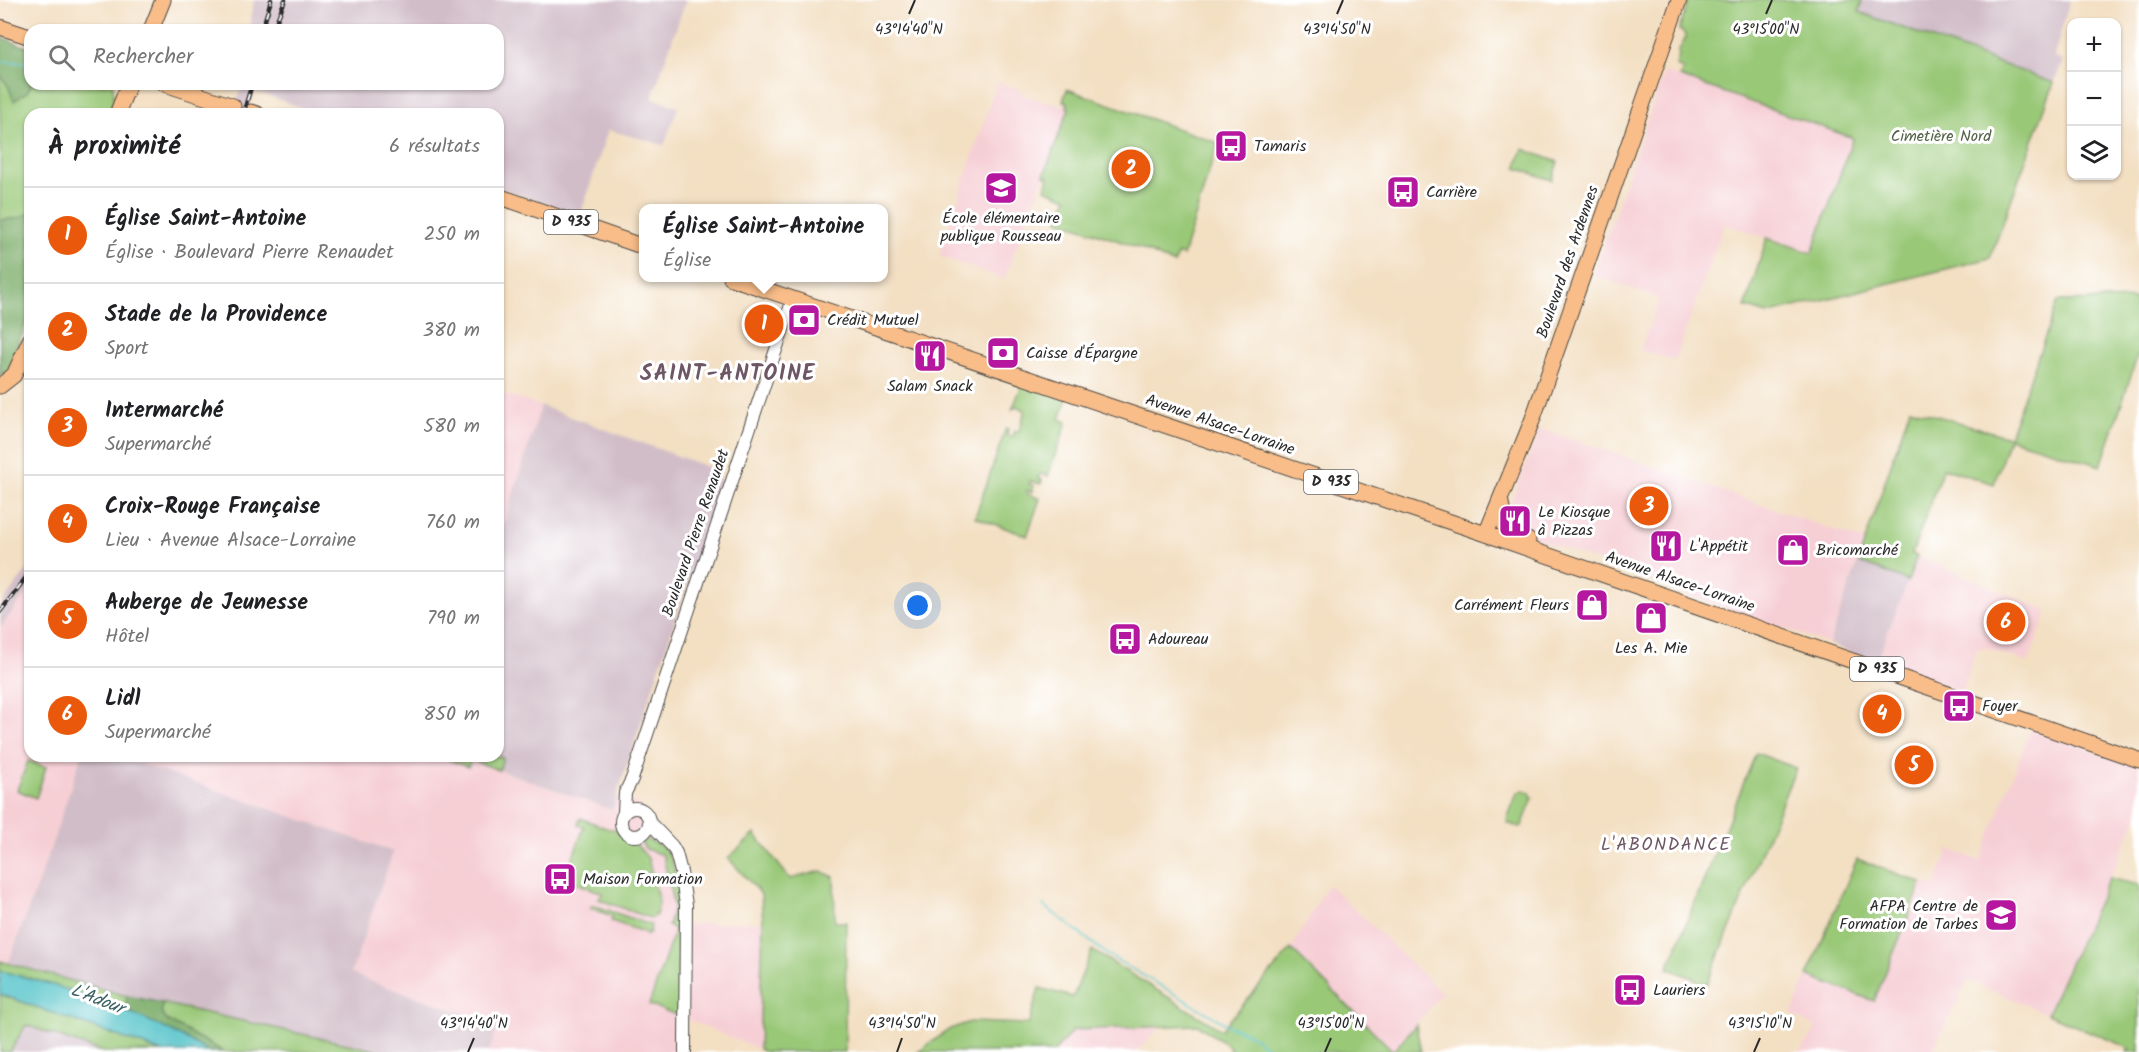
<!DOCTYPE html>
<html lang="fr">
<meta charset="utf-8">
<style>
body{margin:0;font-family:Kalam,sans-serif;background:#f2f2f2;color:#202124}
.controls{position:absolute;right:18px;top:18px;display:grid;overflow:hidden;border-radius:12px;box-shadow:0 2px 4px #0004}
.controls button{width:54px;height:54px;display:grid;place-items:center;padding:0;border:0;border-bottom:2px solid #e0e0e0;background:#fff;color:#202124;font:30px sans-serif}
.you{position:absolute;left:918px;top:606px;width:21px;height:21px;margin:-15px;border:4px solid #fff;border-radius:50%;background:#1a73e8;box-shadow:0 0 0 9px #1a73e833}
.badge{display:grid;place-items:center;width:39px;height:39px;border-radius:50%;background:#ea580c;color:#fff;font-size:20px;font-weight:700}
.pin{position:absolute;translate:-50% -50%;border:3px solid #fff;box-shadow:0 2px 6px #0006}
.popup{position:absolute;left:639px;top:204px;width:249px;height:78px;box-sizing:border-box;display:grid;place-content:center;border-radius:12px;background:#fff;filter:drop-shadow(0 2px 4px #0005);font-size:20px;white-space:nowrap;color:#757577}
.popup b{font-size:22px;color:#202124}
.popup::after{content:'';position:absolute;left:50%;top:100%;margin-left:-12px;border:12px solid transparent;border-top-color:#fff}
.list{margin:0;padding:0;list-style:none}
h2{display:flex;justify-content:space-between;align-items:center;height:78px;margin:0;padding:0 24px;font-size:26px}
h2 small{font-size:20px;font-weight:400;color:#757577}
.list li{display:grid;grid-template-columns:39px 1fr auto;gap:18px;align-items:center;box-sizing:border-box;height:96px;padding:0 24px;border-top:2px solid #e0e0e0}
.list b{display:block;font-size:22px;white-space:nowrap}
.list p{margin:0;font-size:20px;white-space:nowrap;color:#757577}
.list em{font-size:20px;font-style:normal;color:#757577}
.icon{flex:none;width:33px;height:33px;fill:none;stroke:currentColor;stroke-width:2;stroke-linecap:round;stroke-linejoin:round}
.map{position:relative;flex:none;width:2139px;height:1052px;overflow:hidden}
.search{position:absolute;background:#fff;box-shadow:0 2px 4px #0004;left:24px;top:24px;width:480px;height:66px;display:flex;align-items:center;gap:15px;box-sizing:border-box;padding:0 21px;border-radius:18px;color:#757577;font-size:22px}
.panel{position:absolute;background:#fff;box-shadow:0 2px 4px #0004;left:24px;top:108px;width:480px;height:654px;border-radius:18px}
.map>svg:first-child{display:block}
.built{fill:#f6cfd5;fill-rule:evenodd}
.industrial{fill:#d1bdc8}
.green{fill:#99c877;stroke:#627a51;stroke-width:1.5}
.forest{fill:#7aac68;stroke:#526c4a;stroke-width:1.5}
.water{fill:#56c4ca;stroke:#40787a;stroke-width:1.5}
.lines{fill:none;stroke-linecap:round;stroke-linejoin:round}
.stream{stroke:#56c4ca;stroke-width:2}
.minor-casing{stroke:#494642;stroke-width:14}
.major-casing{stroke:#494642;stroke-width:17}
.minor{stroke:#fff;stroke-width:12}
.major{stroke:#f8bd89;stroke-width:15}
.rail-casing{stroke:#2b2b2b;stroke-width:4.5}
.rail{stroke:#fff;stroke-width:2;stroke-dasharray:7;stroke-linecap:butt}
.ticks{fill:none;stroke:#2b2b2b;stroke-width:2}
.labels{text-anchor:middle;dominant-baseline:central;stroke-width:6;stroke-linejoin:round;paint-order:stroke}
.shield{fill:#fff;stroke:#6b6b6b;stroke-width:1.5}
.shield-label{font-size:15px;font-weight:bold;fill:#2b2b2b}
.park-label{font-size:16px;fill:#526246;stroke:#fff}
.poi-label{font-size:16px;fill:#2b2b2b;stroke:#fff;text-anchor:start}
.street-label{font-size:16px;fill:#2b2b2b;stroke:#fff}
.neighbourhood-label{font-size:18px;letter-spacing:1.5px;fill:#6e5764;stroke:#fff}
.water-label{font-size:18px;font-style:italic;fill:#3a6163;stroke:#fff}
.district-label{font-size:22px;font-weight:bold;letter-spacing:1.5px;fill:#6e5764;stroke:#fff}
.ticks-label{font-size:15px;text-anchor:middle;fill:#2b2b2b;stroke:#fff;stroke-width:6;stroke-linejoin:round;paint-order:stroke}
</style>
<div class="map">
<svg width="2139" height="1052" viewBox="0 0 2139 1052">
<rect width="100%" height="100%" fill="#fff"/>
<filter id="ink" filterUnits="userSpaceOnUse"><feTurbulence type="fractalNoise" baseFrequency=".0167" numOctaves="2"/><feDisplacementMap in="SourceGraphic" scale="12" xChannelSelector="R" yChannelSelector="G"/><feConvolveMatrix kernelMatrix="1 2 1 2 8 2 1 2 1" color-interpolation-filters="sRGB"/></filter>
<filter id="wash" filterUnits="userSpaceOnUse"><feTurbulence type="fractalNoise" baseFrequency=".008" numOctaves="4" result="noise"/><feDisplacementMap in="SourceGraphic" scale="24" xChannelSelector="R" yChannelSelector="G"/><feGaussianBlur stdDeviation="1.35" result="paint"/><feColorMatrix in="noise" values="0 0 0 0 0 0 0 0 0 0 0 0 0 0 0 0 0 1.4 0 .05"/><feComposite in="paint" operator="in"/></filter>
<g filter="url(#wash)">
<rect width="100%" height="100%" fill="#f3dfc2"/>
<path class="built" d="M 1664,72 L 1853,138 L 1812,253 L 1724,224 L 1675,361 L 1640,350 L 1659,299 L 1593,275 Z
M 997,82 L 1021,90 L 1021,95 L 1063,106 L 1065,101 L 1068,102 L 1070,108 L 1004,279 L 939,256 Z
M 498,392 L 541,406 L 498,542 Z
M 1540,429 L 1617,454 L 1865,541 L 1829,644 L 1684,594 L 1520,532 L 1511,525 L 1508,508 Z
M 1917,556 L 2048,611 L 2028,663 L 1984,647 L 1976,650 L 1962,693 L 1876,662 Z
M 30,588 L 30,756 L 81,756 L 50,850 L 8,964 L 0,961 L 0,628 Z
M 2031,728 L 2139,766 L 2139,813 L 2047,1014 L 1968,980 L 1932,1052 L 1799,1052 L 1817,1028 L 1791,1015 L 1807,976 L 1874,1001 L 1922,883 L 1935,887 L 1949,849 L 1980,861 Z
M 117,756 L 444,756 L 447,760 L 471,760 L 611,810 L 617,797 L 639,804 L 669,852 L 678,895 L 679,924 L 763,922 L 759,1049 L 679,1016 L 677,1052 L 489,1052 L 498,1025 L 364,979 L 351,973 L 392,852 ZM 580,819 L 616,829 L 621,837 L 641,849 L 648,858 L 659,903 L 656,915 L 598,899 L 604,893 L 565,880 L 584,827 Z
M 1328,884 L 1442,993 L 1393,1051 L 1291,949 Z
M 1154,1026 L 1159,1029 L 1136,1052 L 1054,1052 L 1073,1030 Z"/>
<path class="industrial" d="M 254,0 L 686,0 L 652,98 L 678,107 L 664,145 L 608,130 L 580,216 L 498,188 L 498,114 L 319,114 L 255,91 L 247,114 L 233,114 L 242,84 L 498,84 L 498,30 L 249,30 Z
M 1862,0 L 2070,0 L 2054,56 L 2063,60 L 2054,83 L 1858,12 Z
M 541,406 L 716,470 L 721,483 L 612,810 L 499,770 L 503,758 L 496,756 L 498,756 L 498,542 Z
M 1858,562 L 1908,581 L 1876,662 L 1829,644 Z
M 30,566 L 30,588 L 0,628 L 0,606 Z
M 81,756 L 118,756 L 393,852 L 351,973 L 364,979 L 498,1025 L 489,1052 L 384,1052 L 127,996 L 8,964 L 50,850 Z
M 26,1025 L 102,1052 L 10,1052 Z"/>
<path class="green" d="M 1689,0 L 1862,0 L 1859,12 L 2054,83 L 1990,258 L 1767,314 L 1745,307 L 1767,238 L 1812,253 L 1853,138 L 1680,77 L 1683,69 L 1676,66 L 1679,55 L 1678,52 L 1686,37 L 1683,32 L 1679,30 Z
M 0,37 L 30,48 L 30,84 L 113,84 L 114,98 L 108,114 L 30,114 L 30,313 L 0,376 Z
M 1067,89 L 1218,143 L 1183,256 L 1178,254 L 1174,264 L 1142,249 L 1058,220 L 1067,198 L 1045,189 L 1049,177 L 1044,175 L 1069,108 L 1067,107 L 1068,102 L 1063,101 Z
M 1523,149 L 1558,162 L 1552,180 L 1516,168 Z
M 2139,299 L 2139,351 L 2101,466 L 2009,438 L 1994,484 L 1943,468 L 1912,554 L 1917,556 L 1908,581 L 1858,562 L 1910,408 L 2009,437 L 2058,301 Z
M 1023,383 L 1067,399 L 1060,419 L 1067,422 L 1048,476 L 1040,474 L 1038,478 L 1042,480 L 1041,484 L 1030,481 L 1029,484 L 1034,486 L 1032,492 L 1027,490 L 1026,493 L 1040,499 L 1027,536 L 975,517 L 1006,428 L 1008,429 L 1007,435 L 1013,437 L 1015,431 L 1019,432 L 1025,410 L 1015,406 L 1012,410 Z
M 1756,753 L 1796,768 L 1707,984 L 1668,968 Z
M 444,756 L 496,756 L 503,758 L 499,770 L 471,760 L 468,767 L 447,759 Z
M 28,761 L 46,767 L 36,798 L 17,790 Z
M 1523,790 L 1529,792 L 1533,798 L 1522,826 L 1519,828 L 1508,823 L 1507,819 L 1517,793 Z
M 580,818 L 609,829 L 616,829 L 621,837 L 634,842 L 648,858 L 659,903 L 656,915 L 651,918 L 644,916 L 598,899 L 603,893 L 568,880 L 565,887 L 559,885 L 559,877 L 565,879 L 584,827 L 578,825 Z
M 755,834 L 790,879 L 821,871 L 834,877 L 835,922 L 846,922 L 845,1052 L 764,1052 L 759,1049 L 763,922 L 761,894 L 728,858 Z
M 648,840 C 657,843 666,847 670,857 C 686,894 679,974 679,1016 L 649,1005 L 675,929 L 668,926 L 674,907 L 663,855 L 646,849 L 640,841 Z
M 1857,859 L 1922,883 L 1874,1001 L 1807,976 Z
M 2109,878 L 2139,885 L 2139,1052 L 2127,1052 L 2129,1048 L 2047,1014 Z
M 593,905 L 651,925 L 650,932 L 646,935 L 646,933 L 611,921 L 612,916 L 590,908 Z
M 1291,949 L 1393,1051 L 1416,1025 L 1421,1052 L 1228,1052 L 1231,1048 L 1198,1025 L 1073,1030 L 1054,1052 L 918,1052 L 950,1029 L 970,1022 L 1029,1024 L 1039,988 L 1073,997 L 1092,950 L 1221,1030 Z
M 0,961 L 127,996 L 126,1010 L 36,980 L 0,971 Z
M 0,994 L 162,1052 L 102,1052 L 26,1025 L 10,1052 L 0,1052 Z
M 163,1003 L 170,1005 L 384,1052 L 224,1052 L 166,1020 L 161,1013 Z"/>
<path class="forest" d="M 0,37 L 30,48 L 30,84 L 32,84 L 27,92 L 14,101 L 8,86 L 0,75 Z
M 30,213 L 30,313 L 8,371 L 0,376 L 0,220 L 19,218 Z
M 127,996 L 163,1003 L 161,1013 L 166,1020 L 224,1052 L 209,1052 L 186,1039 L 126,1010 Z"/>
<path class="water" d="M 0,971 C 73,988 144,1014 209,1052 L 162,1052 L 0,994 Z"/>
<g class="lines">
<path class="stream" d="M 0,61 L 30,63
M 1043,905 L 1108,955 L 1231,1027 L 1247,1033 L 1274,1052"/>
</g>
</g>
<g filter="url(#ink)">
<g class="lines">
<defs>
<path id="minor" d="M621 822a14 14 0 1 1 28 0a14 14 0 1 1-28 0Z
M 624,812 L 625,793 L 632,779 L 793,299
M 649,822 L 672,846 L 676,853 L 681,872 L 686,905 L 685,1052"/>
<path id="major" d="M 0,27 L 30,37
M 151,30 L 163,0
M 165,84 L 233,106
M 251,112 L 257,114
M 117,114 L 129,84
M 498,196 L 644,247
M 731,278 L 1486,534 L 2139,760
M 0,386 L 14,375 L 30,340
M 1501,503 L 1505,527 L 1512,533 L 1528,540
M 1486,534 L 1532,421 L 1679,0"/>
</defs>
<use href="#minor" class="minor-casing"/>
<use href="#major" class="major-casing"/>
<use href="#minor" class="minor"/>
<use href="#major" class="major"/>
<defs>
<path id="rail" d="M 262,30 L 271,0
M 273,30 L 285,0
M 243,114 L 252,84
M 0,612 L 30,572"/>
</defs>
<use href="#rail" class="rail-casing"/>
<use href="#rail" class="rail"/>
</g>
</g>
<path class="ticks" d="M 909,14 L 915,0M 1337,14 L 1343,0M 1766,14 L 1772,0M 468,1052 L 474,1038M 897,1052 L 902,1038M 1325,1052 L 1331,1038M 1754,1052 L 1760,1038"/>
<defs>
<symbol id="bus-square" viewBox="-11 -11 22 22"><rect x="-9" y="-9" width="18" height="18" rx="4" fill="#b5179e" stroke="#fff"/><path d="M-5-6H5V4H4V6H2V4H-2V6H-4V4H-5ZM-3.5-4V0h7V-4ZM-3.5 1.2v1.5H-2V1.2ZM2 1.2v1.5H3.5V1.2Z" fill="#fff"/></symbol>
<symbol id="school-square" viewBox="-11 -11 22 22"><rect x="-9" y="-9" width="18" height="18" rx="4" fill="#b5179e" stroke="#fff"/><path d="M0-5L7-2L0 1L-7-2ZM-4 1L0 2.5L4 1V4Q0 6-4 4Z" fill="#fff"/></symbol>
<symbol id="bank-square" viewBox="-11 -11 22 22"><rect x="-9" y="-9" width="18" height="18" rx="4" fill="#b5179e" stroke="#fff"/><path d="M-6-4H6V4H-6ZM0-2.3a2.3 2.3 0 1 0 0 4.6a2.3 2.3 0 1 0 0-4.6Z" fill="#fff"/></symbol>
<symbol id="restaurant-square" viewBox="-11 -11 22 22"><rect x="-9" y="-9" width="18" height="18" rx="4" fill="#b5179e" stroke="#fff"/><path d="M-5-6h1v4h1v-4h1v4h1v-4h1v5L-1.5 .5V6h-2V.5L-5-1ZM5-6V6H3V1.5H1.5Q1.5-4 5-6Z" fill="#fff"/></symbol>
<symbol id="shop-square" viewBox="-11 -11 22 22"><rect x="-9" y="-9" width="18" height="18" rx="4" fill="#b5179e" stroke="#fff"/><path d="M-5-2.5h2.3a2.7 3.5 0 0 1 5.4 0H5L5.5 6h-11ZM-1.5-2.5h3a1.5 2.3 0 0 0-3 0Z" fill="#fff"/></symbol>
</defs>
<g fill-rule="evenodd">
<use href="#bus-square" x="1212" y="127" width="38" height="38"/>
<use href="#school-square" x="982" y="169" width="38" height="38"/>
<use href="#bus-square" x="1384" y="173" width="38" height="38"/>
<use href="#bank-square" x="785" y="301" width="38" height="38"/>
<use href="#bank-square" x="984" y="334" width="38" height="38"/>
<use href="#restaurant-square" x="911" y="337" width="38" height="38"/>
<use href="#restaurant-square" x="1496" y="502" width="38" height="38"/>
<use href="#restaurant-square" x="1647" y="527" width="38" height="38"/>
<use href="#shop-square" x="1774" y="531" width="38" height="38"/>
<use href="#shop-square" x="1573" y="586" width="38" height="38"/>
<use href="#shop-square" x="1632" y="599" width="38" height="38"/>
<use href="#bus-square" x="1106" y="620" width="38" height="38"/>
<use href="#bus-square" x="1940" y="687" width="38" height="38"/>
<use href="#bus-square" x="541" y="860" width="38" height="38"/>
<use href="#school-square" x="1982" y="896" width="38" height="38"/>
<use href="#bus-square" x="1611" y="971" width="38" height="38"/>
</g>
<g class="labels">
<g class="shield">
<rect x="544" y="210" width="54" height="24" rx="4.5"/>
<rect x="1304" y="470" width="54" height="24" rx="4.5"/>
<rect x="1850" y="657" width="54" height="24" rx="4.5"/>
</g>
<g class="shield-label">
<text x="571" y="222">D 935</text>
<text x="1331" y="482">D 935</text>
<text x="1877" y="669">D 935</text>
</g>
<g class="park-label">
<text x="1941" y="136">Cimetière Nord</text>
</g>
<g class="poi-label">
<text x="1254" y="146">Tamaris</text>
<text x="1426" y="192">Carrière</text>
<text x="1001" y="218" text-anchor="middle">École élémentaire<tspan x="1001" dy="18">publique Rousseau</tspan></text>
<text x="827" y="320">Crédit Mutuel</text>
<text x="1026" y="353">Caisse d'Épargne</text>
<text x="930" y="386" text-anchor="middle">Salam Snack</text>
<text x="1538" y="512">Le Kiosque<tspan x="1538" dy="18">à Pizzas</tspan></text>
<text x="1689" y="546">L'Appétit</text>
<text x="1816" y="550">Bricomarché</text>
<text x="1569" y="605" text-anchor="end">Carrément Fleurs</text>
<text x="1148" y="639">Adoureau</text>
<text x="1651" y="648" text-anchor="middle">Les A. Mie</text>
<text x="1982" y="706">Foyer</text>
<text x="583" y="879">Maison Formation</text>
<text x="1978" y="906" text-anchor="end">AFPA Centre de<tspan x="1978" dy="18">Formation de Tarbes</tspan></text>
<text x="1653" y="990">Lauriers</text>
</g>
<g class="street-label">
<text transform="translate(1568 262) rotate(-71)">Boulevard des Ardennes</text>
<text transform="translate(1220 425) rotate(19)">Avenue Alsace-Lorraine</text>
<text transform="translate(696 533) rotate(-71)">Boulevard Pierre Renaudet</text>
<text transform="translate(1680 582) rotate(19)">Avenue Alsace-Lorraine</text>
</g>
<g class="neighbourhood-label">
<text x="1666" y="845">L'ABONDANCE</text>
</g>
<g class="water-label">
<text transform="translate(97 1000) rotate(21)">L'Adour</text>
</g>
<g class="district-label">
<text x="728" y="374">SAINT-ANTOINE</text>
</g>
</g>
<g class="ticks-label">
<text x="909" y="34">43°14'40"N</text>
<text x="1337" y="34">43°14'50"N</text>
<text x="1766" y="34">43°15'00"N</text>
<text x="474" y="1028">43°14'40"N</text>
<text x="902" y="1028">43°14'50"N</text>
<text x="1331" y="1028">43°15'00"N</text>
<text x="1760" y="1028">43°15'10"N</text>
</g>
</svg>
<div class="controls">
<button>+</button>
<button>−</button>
<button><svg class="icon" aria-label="layers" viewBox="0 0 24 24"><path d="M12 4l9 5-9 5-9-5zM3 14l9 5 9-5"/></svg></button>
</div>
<div class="you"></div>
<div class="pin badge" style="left:764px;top:324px">1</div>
<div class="popup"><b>Église Saint-Antoine</b>Église</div>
<div class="pin badge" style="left:1131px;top:169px">2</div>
<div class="pin badge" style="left:1649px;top:506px">3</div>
<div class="pin badge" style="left:1882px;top:714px">4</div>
<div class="pin badge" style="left:1914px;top:765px">5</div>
<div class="pin badge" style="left:2006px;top:622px">6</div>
<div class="search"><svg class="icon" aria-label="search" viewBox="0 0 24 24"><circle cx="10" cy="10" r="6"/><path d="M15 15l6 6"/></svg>Rechercher</div>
<section class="panel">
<h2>À proximité<small>6 résultats</small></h2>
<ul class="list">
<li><span class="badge">1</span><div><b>Église Saint-Antoine</b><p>Église · Boulevard Pierre Renaudet</p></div><em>250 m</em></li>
<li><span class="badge">2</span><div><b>Stade de la Providence</b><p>Sport</p></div><em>380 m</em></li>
<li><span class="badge">3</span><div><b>Intermarché</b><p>Supermarché</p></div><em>580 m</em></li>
<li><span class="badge">4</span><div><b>Croix-Rouge Française</b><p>Lieu · Avenue Alsace-Lorraine</p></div><em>760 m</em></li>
<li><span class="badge">5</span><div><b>Auberge de Jeunesse</b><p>Hôtel</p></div><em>790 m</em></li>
<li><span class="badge">6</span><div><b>Lidl</b><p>Supermarché</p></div><em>850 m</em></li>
</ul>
</section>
</div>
